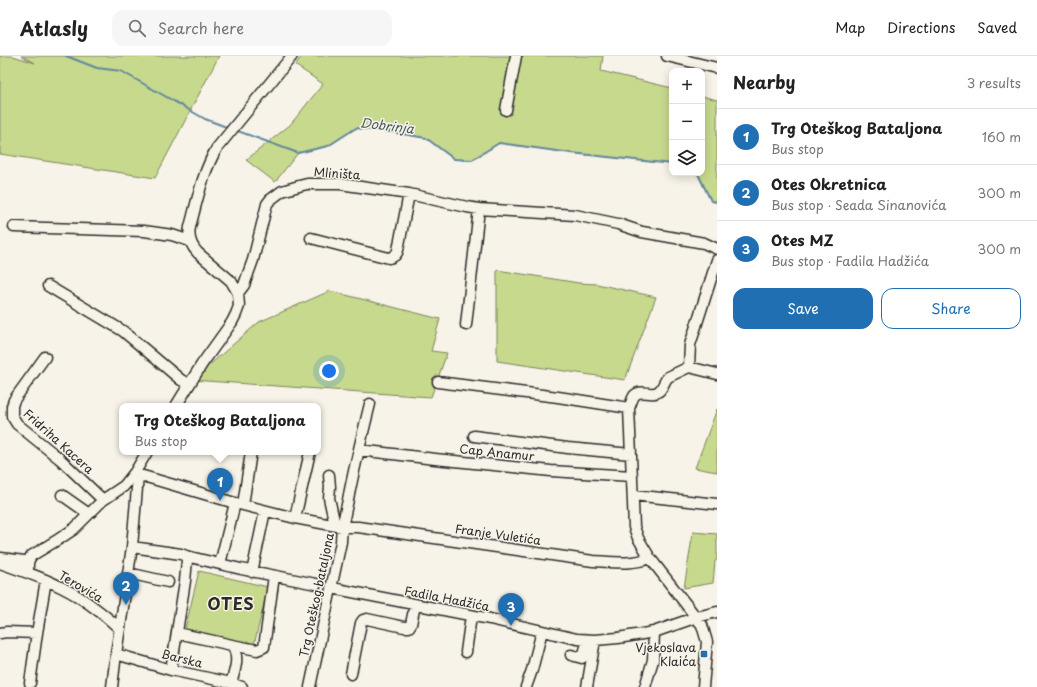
<!DOCTYPE html>
<meta charset="utf-8">
<style>
body{margin:0;font-family:"Playpen Sans",sans-serif;background:#f6f6f6;color:#222}
.controls{position:absolute;right:12px;top:12px;display:grid;overflow:hidden;border-radius:8px;box-shadow:0 2px 10px #0003}
.controls button{width:36px;height:36px;display:grid;place-items:center;padding:0;border:0;border-bottom:1px solid #e0e0e0;background:#fff;color:#222;font:20px sans-serif}
.you{position:absolute;left:329px;top:315px;width:14px;height:14px;margin:-10px;border:3px solid #fff;border-radius:50%;background:#1a73e8;box-shadow:0 0 0 6px #1a73e833}
.badge{display:grid;place-items:center;width:26px;height:26px;border-radius:50%;background:#1f6fb2;color:#fff;font-size:13px;font-weight:700}
.pin{position:absolute;translate:-50% -33px;filter:drop-shadow(0 1px 2px #0008)}
.pin::after{content:'';position:absolute;top:21px;width:14px;height:12px;background:inherit;clip-path:polygon(0 0,100% 0,50% 100%)}
.popup{position:absolute;left:119px;top:347px;width:202px;height:52px;box-sizing:border-box;display:grid;place-content:center;border-radius:8px;background:#fff;filter:drop-shadow(0 1px 3px #0005);font-size:13px;white-space:nowrap;color:#767676}
.popup b{font-size:15px;color:#222}
.popup::after{content:'';position:absolute;left:50%;top:100%;margin-left:-8px;border:8px solid transparent;border-top-color:#fff}
.list{margin:0;padding:0;list-style:none}
h2{display:flex;justify-content:space-between;align-items:center;height:52px;margin:0;padding:0 16px;font-size:17px}
h2 small{font-size:13px;font-weight:400;color:#767676}
.list li{display:grid;grid-template-columns:26px 1fr auto;gap:12px;align-items:center;box-sizing:border-box;height:56px;padding:0 16px;border-top:1px solid #e0e0e0}
.list b{display:block;font-size:15px;white-space:nowrap}
.list p{margin:0;font-size:13px;white-space:nowrap;color:#767676}
.list em{font-size:13px;font-style:normal;color:#767676}
.actions{display:flex;gap:8px;padding:12px 16px}
.actions a{flex:1;padding:9px 0;border:1px solid #1f6fb2;border-radius:12px;text-align:center;font-size:14px;color:#1f6fb2}
.actions .main{background:#1f6fb2;color:#fff}
.icon{flex:none;width:22px;height:22px;fill:none;stroke:currentColor;stroke-width:2;stroke-linecap:round;stroke-linejoin:round}
.map{position:relative;flex:none;width:717px;height:631px;overflow:hidden}
header{display:flex;align-items:center;gap:24px;box-sizing:border-box;height:56px;padding:0 20px;background:#fff;border-bottom:1px solid #e0e0e0}
header strong{font-size:19px}
nav{display:flex;gap:22px;margin-inline-start:auto;font-size:14px}
.search{width:280px;height:36px;background:#f6f6f6;display:flex;align-items:center;gap:10px;box-sizing:border-box;padding:0 14px;border-radius:12px;color:#767676;font-size:15px}
main{display:flex}
aside{flex:1;background:#fff}
.map>svg:first-child{display:block}
.green{fill:#c7d98d;stroke:#79825c}
.lines{fill:none;stroke-linecap:round;stroke-linejoin:round}
.stream{stroke:#63879d;stroke-width:2}
.minor-casing{stroke:#2b2b2b;stroke-width:13}
.minor{stroke:#f7f3e8;stroke-width:10}
.poi-dot{fill:#1f6fb2;stroke:#f7f3e8;stroke-width:1.5}
.labels{text-anchor:middle;dominant-baseline:central;stroke-width:3;stroke-linejoin:round;paint-order:stroke}
.street-label{font-size:12px;fill:#2b2b2b;stroke:#f7f3e8}
.poi-label{font-size:12px;fill:#2b2b2b;stroke:#f7f3e8;text-anchor:end}
.water-label{font-size:13px;font-style:italic;fill:#475964;stroke:#f7f3e8}
.district-label{font-size:16px;font-weight:bold;letter-spacing:1px;fill:#2b2b2b;stroke:#f7f3e8}
</style>
<header>
<strong>Atlasly</strong>
<div class="search"><svg class="icon" aria-label="search" viewBox="0 0 24 24"><circle cx="10" cy="10" r="6"/><path d="M15 15l6 6"/></svg>Search here</div>
<nav><a>Map</a><a>Directions</a><a>Saved</a></nav>
</header>
<main>
<div class="map">
<svg width="717" height="631" viewBox="0 0 717 631">
<rect width="100%" height="100%" fill="#f7f3e8"/>
<filter id="ink" filterUnits="userSpaceOnUse"><feTurbulence type="fractalNoise" baseFrequency=".025" numOctaves="2"/><feDisplacementMap in="SourceGraphic" scale="8" xChannelSelector="R" yChannelSelector="G"/><feConvolveMatrix kernelMatrix="1 2 1 2 8 2 1 2 1" color-interpolation-filters="sRGB"/></filter>
<g filter="url(#ink)">
<path class="green" d="M 0,0 L 13,0 L 35,7 L 21,0 L 219,0 L 155,122 L 0,98 Z
M 302,0 L 603,0 L 601,15 L 672,32 L 672,108 L 571,97 L 499,87 L 472,104 L 454,103 L 426,82 L 391,76 L 356,72 L 328,90 L 298,97 L 275,126 L 246,104 L 290,69 L 323,28 L 295,9 Z
M 702,40 L 717,44 L 717,146 L 711,145 L 698,118 L 696,117 L 702,117 Z
M 497,214 L 579,227 L 597,228 L 656,241 L 625,324 L 497,305 Z
M 330,235 L 440,263 L 431,295 L 447,297 L 431,341 L 192,324 L 259,266 Z
M 717,353 L 717,416 L 695,412 Z
M 693,476 L 717,478 L 717,504 L 715,505 L 713,527 L 684,532 Z
M 199,515 L 268,531 L 254,589 L 185,573 Z"/>
<g class="lines">
<path class="stream" d="M 66,0 L 97,12 L 121,15 L 205,63 L 229,72
M 235,74 L 298,97 L 328,90 L 356,72 L 391,76 L 426,82 L 454,103 L 472,104 L 499,87 L 571,97 L 672,108
M 696,117 L 698,118 L 711,145 L 717,146"/>
<defs>
<path id="minor" d="M 667,0 L 717,12
M 506,54 L 516,0
M 14,171 L 144,175 L 172,179 L 190,185
M 311,182 L 389,202 C 394,201 397,199 398,194 L 409,138
M 48,230 L 123,275 L 181,324 L 189,328
M 238,237 L 244,229 L 253,204 L 267,148 L 270,144 L 282,135 L 299,130 L 307,128 L 340,128 L 409,138 L 467,151 L 479,153 L 575,159 L 618,168 L 642,176 L 704,187 L 717,193
M 466,269 L 479,153
M 45,301 L 14,344 L 12,350 L 12,360 L 17,368 L 60,403 L 103,444
M 689,311 L 690,289 L 717,204
M 438,326 L 558,341 L 629,352
M 176,350 L 202,308 L 232,266 L 236,258 L 239,250 L 238,237 L 231,225 L 198,197 C 191,190 188,181 190,171 C 197,145 203,115 217,92 L 292,0
M 474,380 L 568,392 L 631,398
M 359,394 L 435,403 L 551,415 L 632,420
M 329,419 L 330,431 L 329,442 L 335,469
M 138,420 L 143,420 L 235,447 L 295,462 L 342,471 L 358,471 L 593,505 C 612,506 632,509 650,502
M 62,439 L 89,458
M 633,439 L 717,448
M 243,449 L 251,396
M 295,462 L 310,396
M 132,491 L 181,498 L 186,500 L 187,504 L 185,525 L 171,614
M 186,500 L 241,513 L 316,528
M 1,502 L 24,505 L 28,506
M 0,507 C 26,516 55,526 79,541 C 93,550 107,561 120,573
M 220,508 L 235,447
M 28,516 L 28,506 L 31,500 L 59,483 L 74,473 L 103,444 L 124,430 L 135,416 L 147,396
M 252,516 L 265,455
M 128,517 L 168,526
M 332,532 L 490,563 L 577,583 L 595,584 L 618,582 L 654,576 L 697,561 L 717,556
M 0,577 L 7,576 L 37,577
M 177,577 L 232,589 C 240,601 235,614 231,627
M 232,589 L 257,594 L 264,591 L 274,520
M 466,596 L 471,560
M 116,598 L 171,614 L 231,627 L 242,631
M 571,599 L 582,602 L 583,601 L 588,584
M 351,618 L 361,567 L 363,564 L 367,563 L 404,571 L 409,571 L 411,568 L 415,549
M 30,627 L 37,577 L 46,524
M 112,631 L 116,598 L 132,491 L 138,420
M 310,631 L 341,486 C 341,472 345,458 348,444 C 354,412 362,380 370,348
M 526,631 L 532,614 L 542,575
M 587,631 L 595,584
M 645,631 L 653,604 L 654,576
M 703,631 L 707,586 L 702,569 L 650,502 L 638,482 L 634,471 L 629,352 C 631,348 632,343 634,340 C 640,332 652,341 659,335 C 663,332 664,325 668,321 L 689,311 L 717,318"/>
</defs>
<use href="#minor" class="minor-casing"/>
<use href="#minor" class="minor"/>
</g>
</g>
<rect class="poi-dot" x="700" y="594" width="8" height="8" rx="2"/>
<g class="labels">
<g class="street-label">
<text transform="translate(337 117) rotate(4)">Mliništa</text>
<text transform="translate(59 385) rotate(42)">Fridriha Kacera</text>
<text transform="translate(497 396) rotate(6)">Cap Anamur</text>
<text transform="translate(498 478) rotate(8)">Franje Vuletića</text>
<text transform="translate(81 530) rotate(31)">Terovića</text>
<text transform="translate(316 539) rotate(-78)">Trg Oteškog bataljona</text>
<text transform="translate(447 542) rotate(11)">Fadila Hadžića</text>
<text transform="translate(182 602) rotate(14)">Barska</text>
</g>
<g class="poi-label">
<text x="696" y="591">Vjekoslava<tspan x="696" dy="14">Klaića</tspan></text>
</g>
<g class="water-label">
<text transform="translate(387 69) rotate(7)">Dobrinja</text>
</g>
<g class="district-label">
<text x="231" y="547">OTES</text>
</g>
</g>
</svg>
<div class="controls">
<button>+</button>
<button>−</button>
<button><svg class="icon" aria-label="layers" viewBox="0 0 24 24"><path d="M12 4l9 5-9 5-9-5zM3 14l9 5 9-5"/></svg></button>
</div>
<div class="you"></div>
<div class="pin badge" style="left:220px;top:445px">1</div>
<div class="popup"><b>Trg Oteškog Bataljona</b>Bus stop</div>
<div class="pin badge" style="left:126px;top:549px">2</div>
<div class="pin badge" style="left:511px;top:570px">3</div>
</div>
<aside>
<h2>Nearby<small>3 results</small></h2>
<ul class="list">
<li><span class="badge">1</span><div><b>Trg Oteškog Bataljona</b><p>Bus stop</p></div><em>160 m</em></li>
<li><span class="badge">2</span><div><b>Otes Okretnica</b><p>Bus stop · Seada Sinanovića</p></div><em>300 m</em></li>
<li><span class="badge">3</span><div><b>Otes MZ</b><p>Bus stop · Fadila Hadžića</p></div><em>300 m</em></li>
</ul>
<div class="actions"><a class="main">Save</a><a>Share</a></div>
</aside>
</main>
